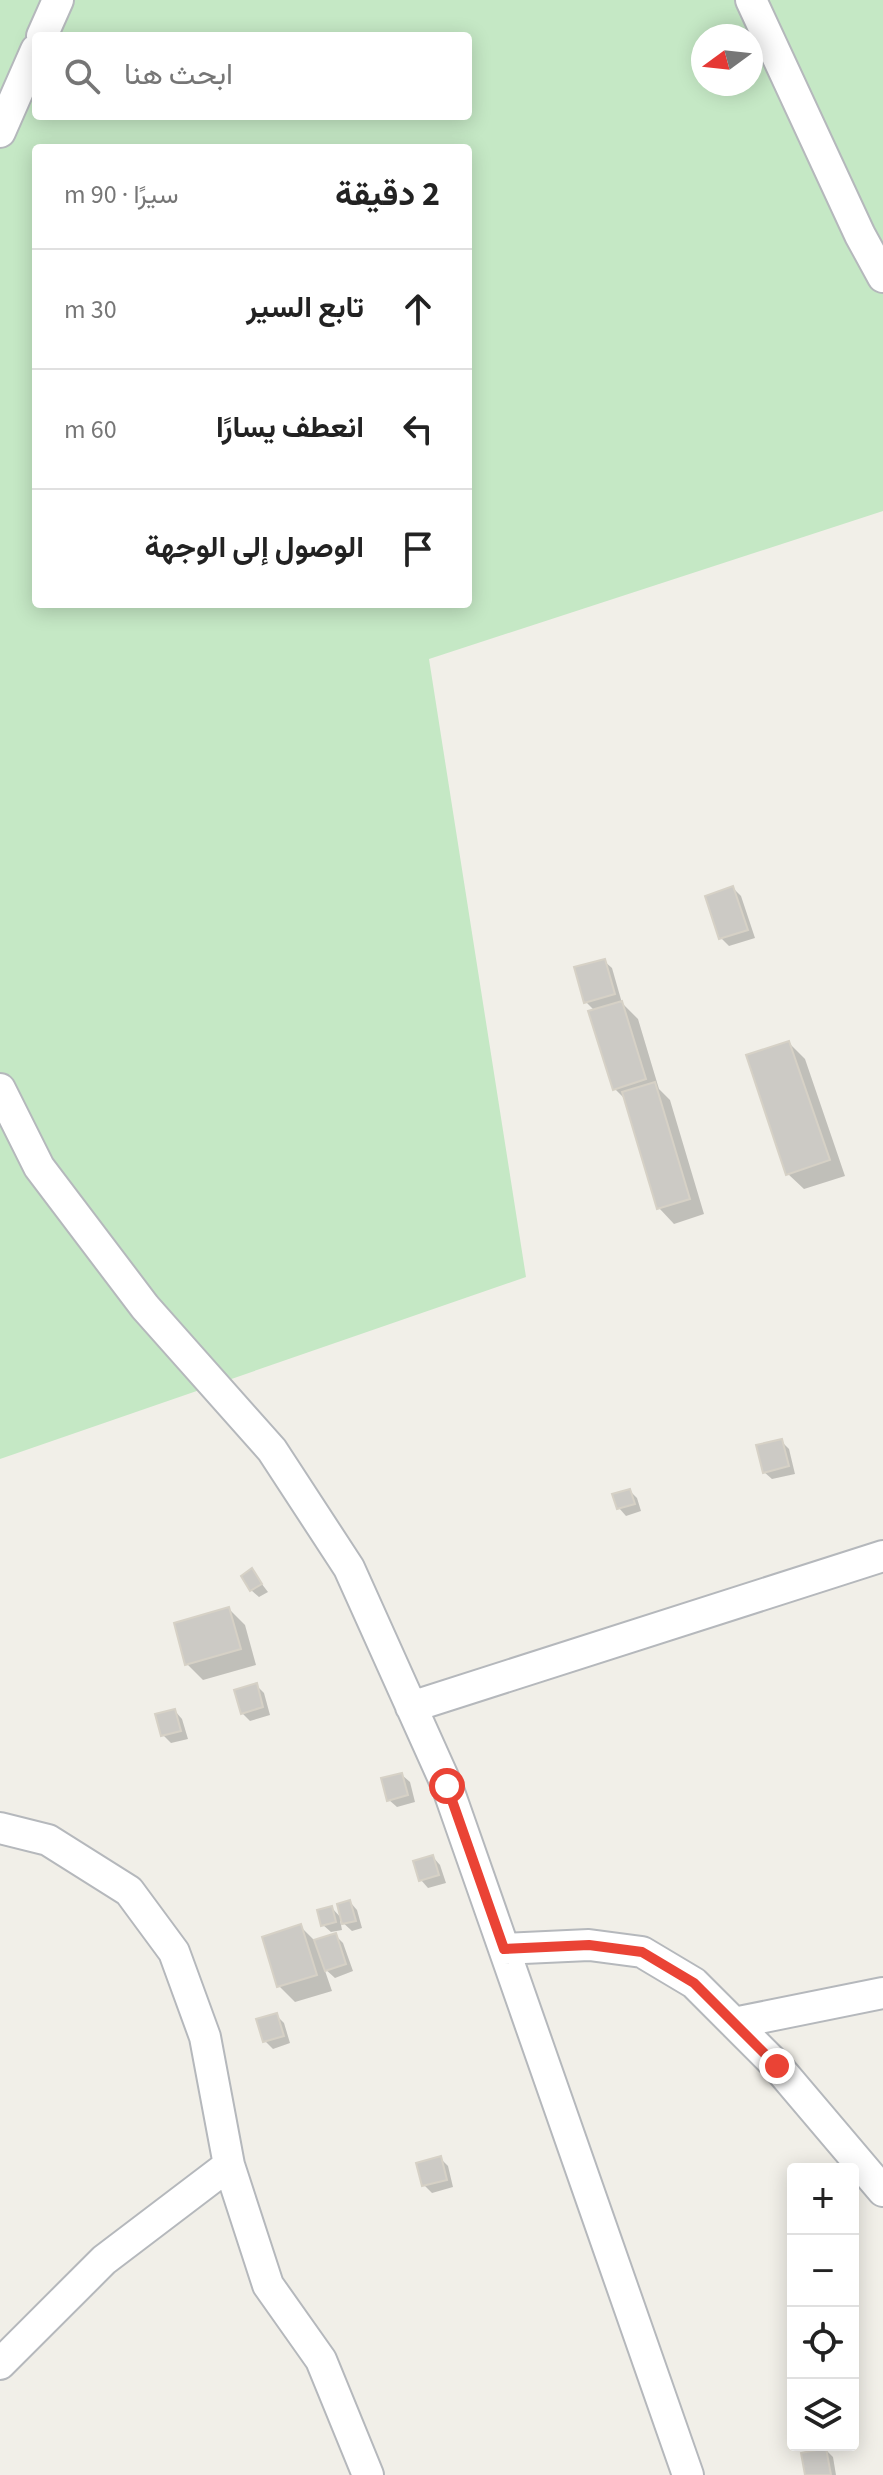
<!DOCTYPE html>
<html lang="ar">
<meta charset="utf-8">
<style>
body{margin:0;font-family:"Source Sans 3",Vazirmatn,sans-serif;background:#f6f6f6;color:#222;direction:rtl}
.controls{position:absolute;right:24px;bottom:24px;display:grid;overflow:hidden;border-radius:8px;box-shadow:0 4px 20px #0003}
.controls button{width:72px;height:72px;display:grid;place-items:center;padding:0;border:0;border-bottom:2px solid #e0e0e0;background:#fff;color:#222;font:40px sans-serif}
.compass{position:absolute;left:691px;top:24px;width:72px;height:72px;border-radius:50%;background:#fff;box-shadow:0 4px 20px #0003;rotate:255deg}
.stop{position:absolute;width:24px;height:24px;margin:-18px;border:6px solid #ea4335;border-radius:50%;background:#fff}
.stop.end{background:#ea4335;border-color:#fff;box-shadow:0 2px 8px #0008}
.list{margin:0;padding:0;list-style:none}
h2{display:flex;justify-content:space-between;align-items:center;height:104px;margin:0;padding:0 32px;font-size:34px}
h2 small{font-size:26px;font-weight:400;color:#767676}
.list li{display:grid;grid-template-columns:52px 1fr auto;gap:24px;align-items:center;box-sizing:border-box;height:120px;padding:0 32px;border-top:2px solid #e0e0e0}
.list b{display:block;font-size:30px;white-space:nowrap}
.list em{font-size:26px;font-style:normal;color:#767676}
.icon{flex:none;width:44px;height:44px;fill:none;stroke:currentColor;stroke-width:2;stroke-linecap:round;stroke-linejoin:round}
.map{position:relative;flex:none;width:883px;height:2475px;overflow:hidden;direction:ltr}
.search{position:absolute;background:#fff;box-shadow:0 4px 20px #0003;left:32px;top:32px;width:440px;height:88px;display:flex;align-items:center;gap:20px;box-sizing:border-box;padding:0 28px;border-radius:8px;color:#767676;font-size:30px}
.panel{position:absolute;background:#fff;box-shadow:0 4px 20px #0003;left:32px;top:144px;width:440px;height:464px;border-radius:8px;direction:rtl}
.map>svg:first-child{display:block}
.green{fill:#c5e8c5;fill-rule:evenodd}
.shadow{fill:#0003}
.building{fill:#cccac5;stroke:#d6d1c6;stroke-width:2}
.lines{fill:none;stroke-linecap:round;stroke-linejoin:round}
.minor-casing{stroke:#b5b8bc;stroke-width:34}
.minor{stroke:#fff;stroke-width:30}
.route{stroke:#ea4335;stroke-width:10}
</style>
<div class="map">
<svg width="883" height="2475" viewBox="0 0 883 2475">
<rect width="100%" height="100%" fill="#f1efe8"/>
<path class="green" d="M 0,0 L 883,0 L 883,511 L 429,659 L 526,1277 L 0,1459 ZM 36,36 L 468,36 L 468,116 L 36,116 ZM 703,36 L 751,36 L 751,84 L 703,84 ZM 36,148 L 468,148 L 468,604 L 36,604 Z"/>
<path class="shadow" d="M 733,888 L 741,896 L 755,938 L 729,946 L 721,938 L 707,897 Z
M 604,961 L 612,968 L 622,1003 L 638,1019 L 659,1089 L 670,1100 L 704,1214 L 674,1224 L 659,1208 L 626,1100 L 615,1089 L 595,1011 L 586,1002 Z
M 789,1043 L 805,1059 L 845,1176 L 804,1189 L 788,1174 Z
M 781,1441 L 789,1449 L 795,1474 L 772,1479 L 764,1472 Z
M 630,1491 L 637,1498 L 641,1511 L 626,1516 L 619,1508 Z
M 252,1571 L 268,1592 L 259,1597 L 251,1590 Z
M 229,1609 L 245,1625 L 256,1665 L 203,1680 L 187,1664 Z
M 256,1685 L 264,1693 L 270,1715 L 250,1721 L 242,1713 Z
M 175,1711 L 182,1719 L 188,1739 L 171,1743 L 163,1735 Z
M 402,1775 L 410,1782 L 415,1802 L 397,1807 L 389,1800 Z
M 433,1857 L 440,1865 L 446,1883 L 428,1888 L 421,1880 Z
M 350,1902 L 357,1910 L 362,1928 L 352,1931 L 340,1920 L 342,1930 L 331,1932 L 323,1925 L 332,1908 L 343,1920 Z
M 301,1927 L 316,1942 L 335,1935 L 343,1943 L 353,1971 L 335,1978 L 324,1968 L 332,1991 L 295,2002 L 279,1986 Z
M 276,2015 L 284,2023 L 290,2043 L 273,2049 L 265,2041 Z
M 440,2158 L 448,2166 L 453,2187 L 432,2193 L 424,2185 Z
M 826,2450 L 833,2457 L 836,2475 L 807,2475 Z"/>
<path class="building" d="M 733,886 L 748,930 L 719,939 L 705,896 Z
M 605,959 L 615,994 L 584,1003 L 574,967 Z
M 622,1001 L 646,1079 L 613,1090 L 588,1011 Z
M 789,1041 L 830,1160 L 786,1175 L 746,1055 Z
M 655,1082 L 690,1199 L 657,1209 L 622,1092 Z
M 782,1439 L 789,1466 L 763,1473 L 756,1445 Z
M 630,1489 L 635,1504 L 617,1509 L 612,1494 Z
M 252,1568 L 262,1584 L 250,1591 L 241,1576 Z
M 229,1607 L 241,1649 L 185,1665 L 174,1623 Z
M 257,1683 L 263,1707 L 241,1714 L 234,1690 Z
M 175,1709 L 181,1731 L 161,1736 L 155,1714 Z
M 402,1773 L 408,1795 L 387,1801 L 381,1778 Z
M 433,1855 L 439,1875 L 419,1881 L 413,1861 Z
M 350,1900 L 356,1921 L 342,1924 L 337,1904 Z
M 332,1906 L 336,1922 L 321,1926 L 317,1910 Z
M 301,1924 L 317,1975 L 277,1987 L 262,1937 Z
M 336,1933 L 346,1964 L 325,1971 L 314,1940 Z
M 277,2013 L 284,2036 L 263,2042 L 256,2019 Z
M 441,2156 L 447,2180 L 422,2186 L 416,2163 Z
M 826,2448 L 831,2475 L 805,2475 L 801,2453 Z"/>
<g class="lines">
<defs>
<path id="minor" d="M 751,0 L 860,235 L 883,277
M 42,36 L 58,0
M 0,132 L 36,50
M 0,1089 L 39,1167 L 145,1307 L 272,1450 L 349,1568 L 447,1786 L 688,2475
M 411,1707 L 883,1556
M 0,1828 L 48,1840 L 129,1891 L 174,1952 L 205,2037 L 229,2165 L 268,2285 L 321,2360 L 368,2475
M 504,1949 L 589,1945 L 642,1952 L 694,1983 L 777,2066 L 883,2191
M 734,2023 L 883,1993
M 0,2364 L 104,2260 L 229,2165"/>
</defs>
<use href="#minor" class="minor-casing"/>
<use href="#minor" class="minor"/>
</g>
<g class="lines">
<path class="route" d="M 447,1786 L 504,1949 L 589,1945 L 642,1952 L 694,1983 L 777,2066"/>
</g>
</svg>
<div class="controls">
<button>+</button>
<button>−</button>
<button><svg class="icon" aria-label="locate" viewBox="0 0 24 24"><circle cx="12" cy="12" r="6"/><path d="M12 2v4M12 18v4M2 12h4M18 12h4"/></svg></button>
<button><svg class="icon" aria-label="layers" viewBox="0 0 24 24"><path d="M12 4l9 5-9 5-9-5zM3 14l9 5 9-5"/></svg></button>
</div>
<svg class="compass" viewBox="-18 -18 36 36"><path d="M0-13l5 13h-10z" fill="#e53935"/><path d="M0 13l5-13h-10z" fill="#767676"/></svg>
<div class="stop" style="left:447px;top:1786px"></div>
<div class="stop end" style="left:777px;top:2066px"></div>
<div class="search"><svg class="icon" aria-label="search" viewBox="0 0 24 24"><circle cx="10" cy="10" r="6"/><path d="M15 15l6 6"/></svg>ابحث هنا</div>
<section class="panel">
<h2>2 دقيقة<small>سيرًا · 90 m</small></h2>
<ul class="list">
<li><svg class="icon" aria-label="ahead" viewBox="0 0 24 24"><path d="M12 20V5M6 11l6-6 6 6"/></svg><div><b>تابع السير</b></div><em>30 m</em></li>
<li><svg class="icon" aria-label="left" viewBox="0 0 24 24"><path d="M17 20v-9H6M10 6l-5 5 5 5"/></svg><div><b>انعطف يسارًا</b></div><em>60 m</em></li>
<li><svg class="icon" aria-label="arrive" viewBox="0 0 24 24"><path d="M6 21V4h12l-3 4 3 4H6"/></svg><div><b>الوصول إلى الوجهة</b></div></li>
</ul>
</section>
</div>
